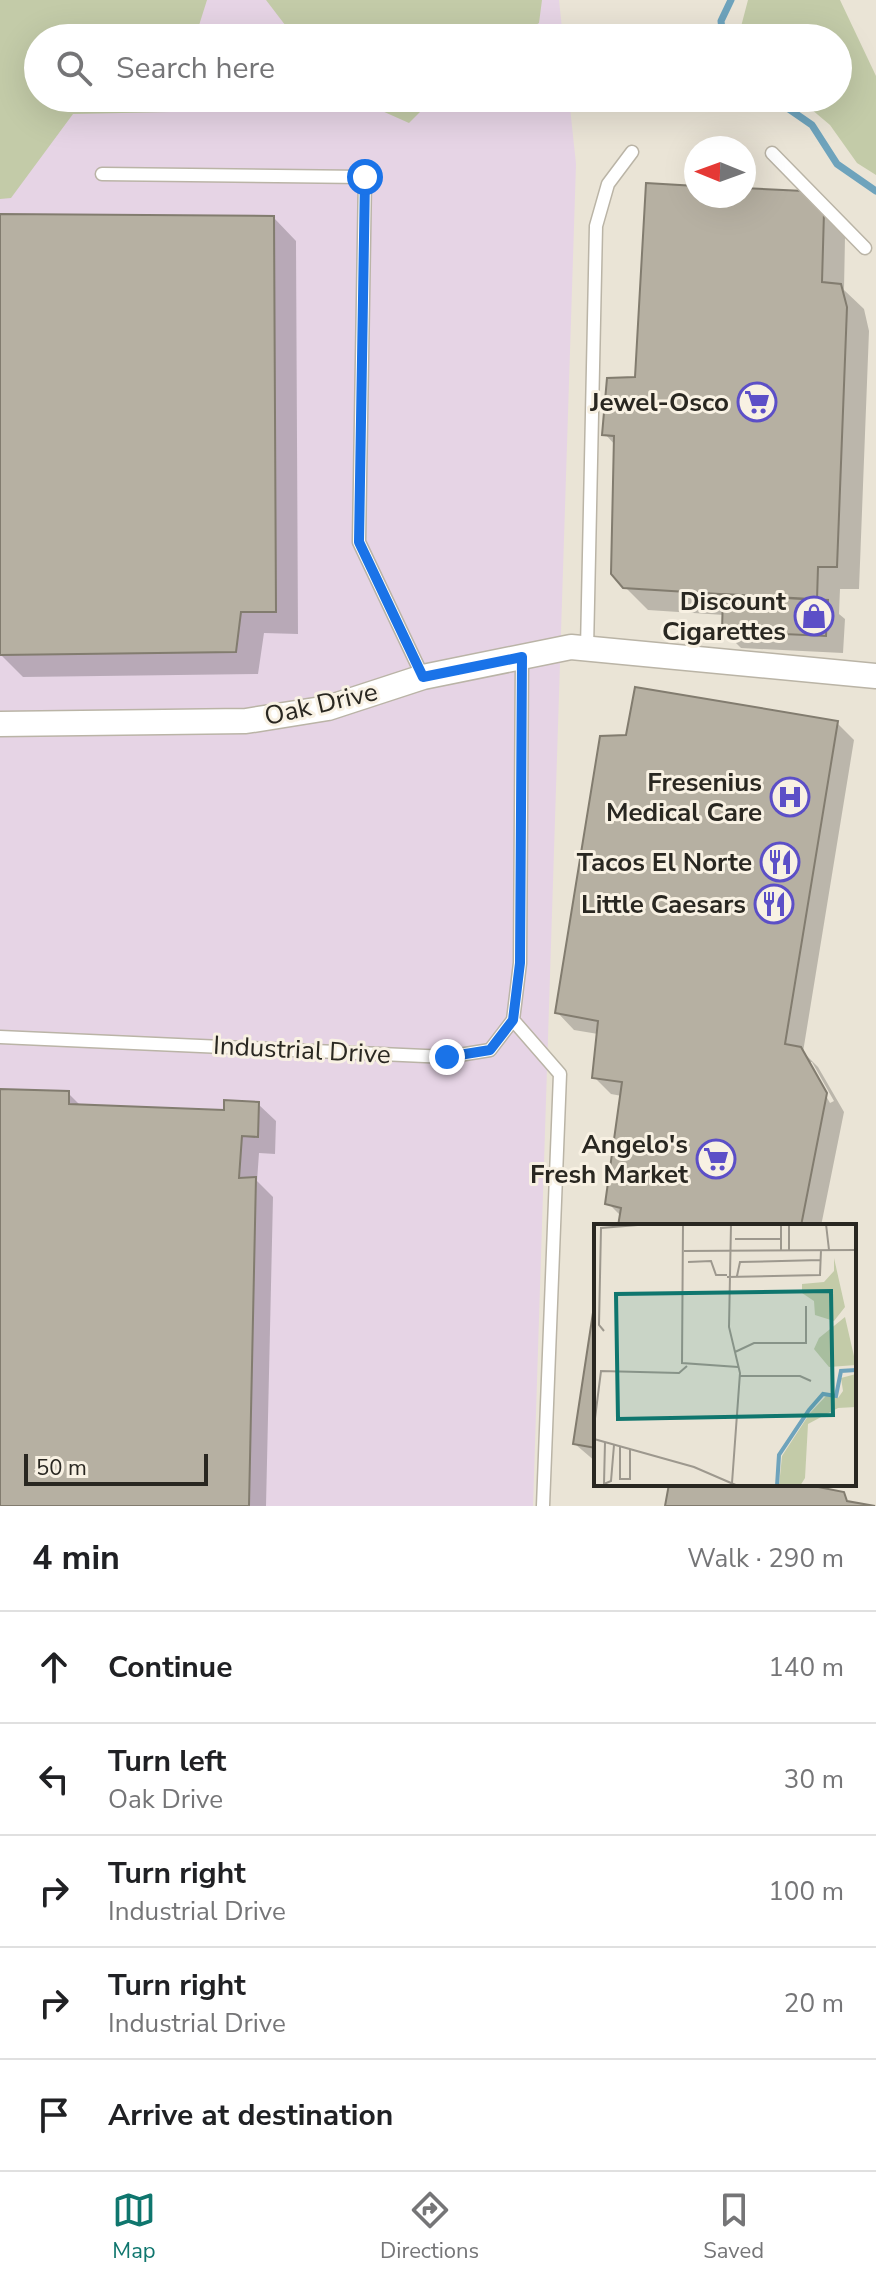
<!DOCTYPE html>
<meta charset="utf-8">
<style>
body{margin:0;font-family:"Nunito Sans",sans-serif;background:#f6f6f6;color:#202124}
.compass{position:absolute;left:684px;top:136px;width:72px;height:72px;border-radius:50%;background:#fff;box-shadow:0 8px 32px #0002;rotate:271deg}
.scale{position:absolute;left:24px;bottom:20px;width:184px;box-sizing:border-box;padding-left:8px;border:4px solid #292721;border-top:0;font-size:22px;line-height:28px;white-space:nowrap;color:#292721;-webkit-text-stroke:6px #f8f1e3;paint-order:stroke}
.stop{position:absolute;width:24px;height:24px;margin:-18px;border:6px solid #1a73e8;border-radius:50%;background:#fff}
.stop.end{background:#1a73e8;border-color:#fff;box-shadow:0 2px 8px #0008}
.list{margin:0;padding:0;list-style:none}
h2{display:flex;justify-content:space-between;align-items:center;height:104px;margin:0;padding:0 32px;font-size:34px}
h2 small{font-size:26px;font-weight:400;color:#757577}
.list li{display:grid;grid-template-columns:52px 1fr auto;gap:24px;align-items:center;box-sizing:border-box;height:112px;padding:0 32px;border-top:2px solid #e0e0e0}
.list b{display:block;font-size:30px;white-space:nowrap}
.list p{margin:0;font-size:26px;white-space:nowrap;color:#757577}
.list em{font-size:26px;font-style:normal;color:#757577}
.icon{flex:none;width:44px;height:44px;fill:none;stroke:currentColor;stroke-width:2;stroke-linecap:round;stroke-linejoin:round}
.map{position:relative;flex:none;width:876px;height:1506px;overflow:hidden}
.search{position:absolute;background:#fff;box-shadow:0 8px 32px #0002;left:24px;right:24px;top:24px;height:88px;display:flex;align-items:center;gap:20px;box-sizing:border-box;padding:0 28px;border-radius:44px;color:#757577;font-size:30px}
.sheet{height:664px;background:#fff}
nav{display:flex;justify-content:space-around;align-items:center;box-sizing:border-box;height:112px;border-top:2px solid #e0e0e0;background:#fff;font-size:22px;color:#757577}
nav a{display:grid;justify-items:center;gap:4px}
nav .on{color:#0f766e}
.map>svg:first-child{display:block}
.industrial{fill:#e6d4e5}
.green{fill:#c3cba8}
.shadow{fill:#0003;fill-rule:evenodd}
.lines{fill:none;stroke-linecap:round;stroke-linejoin:round}
.stream{stroke:#6ea3bc;stroke-width:7}
.building{fill:#b6b0a2;stroke:#827c6f;stroke-width:2}
.lane-casing{stroke:#bab4a6;stroke-width:15}
.street-casing{stroke:#bab4a6;stroke-width:27}
.lane{stroke:#fff;stroke-width:12}
.street{stroke:#fff;stroke-width:24}
.route{stroke:#1a73e8;stroke-width:10}
.labels{text-anchor:middle;dominant-baseline:central;stroke-width:6;stroke-linejoin:round;paint-order:stroke}
.poi-label{font-size:26px;font-weight:bold;fill:#292721;stroke:#f8f1e3;text-anchor:end}
.street-label{font-size:26px;fill:#292721;stroke:#f8f1e3}
.inset-river{fill:none;stroke:#6ea3bc;stroke-width:4}
.inset-road{fill:none;stroke:#9d988e;stroke-width:2}
.view{fill:#0f766e;fill-opacity:0.15;stroke:#0f766e;stroke-width:4}
.inset-edge{fill:none;stroke:#292721;stroke-width:4}
</style>
<div class="map">
<svg width="876" height="1506" viewBox="0 0 876 1506">
<rect width="100%" height="100%" fill="#eae4d6"/>
<path class="industrial" d="M 0,0 L 559,0 L 563,38 L 38,38 L 38,98 L 569,98 L 576,164 L 533,1506 L 0,1506 Z"/>
<path class="green" d="M 0,0 L 207,0 L 195,38 L 38,38 L 38,98 L 176,98 L 171,112 L 73,114 L 11,198 L 0,199 Z
M 266,0 L 542,0 L 539,23 L 515,38 L 295,38 Z
M 748,0 L 840,0 L 876,76 L 876,175 L 857,163 L 830,125 L 798,98 L 838,98 L 838,38 L 738,38 Z
M 353,98 L 434,98 L 409,123 Z"/>
<path class="shadow" d="M 696,188 L 696,196 L 744,196 L 744,190 L 803,193 L 845,237 L 844,290 L 864,309 L 869,331 L 859,589 L 840,589 L 839,614 L 845,619 L 843,653 L 741,648 L 724,631 L 724,615 L 648,610 L 625,587 L 616,446 L 605,434 L 636,379 Z
M 274,218 L 296,241 L 298,634 L 264,633 L 258,674 L 23,677 L 0,654 Z
M 837,723 L 854,740 L 803,1052 L 818,1067 L 844,1112 L 821,1226 L 620,1226 L 622,1217 L 608,1203 L 622,1096 L 611,1094 L 594,1077 L 598,1034 L 574,1030 L 557,1012 ZM 807,1062 L 812,1062 L 834,1101 L 830,1103 Z
M 0,1091 L 68,1093 L 82,1107 L 226,1112 L 258,1104 L 276,1121 L 275,1154 L 259,1153 L 257,1181 L 273,1197 L 266,1506 L 0,1506 Z
M 596,1306 L 596,1462 L 575,1444 Z"/>
<g class="lines">
<path class="stream" d="M 723,38 L 721,21 L 731,0
M 773,98 L 812,125 L 837,164 L 876,191"/>
</g>
<path class="building" d="M 646,183 L 696,186 L 696,196 L 744,196 L 744,188 L 804,191 L 824,212 L 822,282 L 841,284 L 847,307 L 837,567 L 818,567 L 817,600 L 623,588 L 611,574 L 614,436 L 602,435 L 607,378 L 635,377 Z
M 0,214 L 274,216 L 276,612 L 241,612 L 236,652 L 0,655 Z
M 723,594 L 828,600 L 826,636 L 722,631 Z
M 635,687 L 838,721 L 785,1044 L 801,1047 L 827,1093 L 801,1226 L 618,1226 L 621,1208 L 605,1204 L 622,1082 L 592,1078 L 598,1021 L 555,1013 L 600,736 L 626,735 Z
M 0,1089 L 69,1091 L 69,1104 L 224,1110 L 224,1100 L 259,1102 L 258,1137 L 242,1136 L 239,1178 L 256,1177 L 249,1506 L 0,1506 Z
M 596,1293 L 596,1448 L 573,1444 Z
M 669,1484 L 803,1484 L 844,1492 L 847,1501 L 875,1506 L 665,1506 Z"/>
<g class="lines">
<defs>
<path id="lane" d="M 772,153 L 865,248
M 102,174 L 365,177 L 359,542 L 423,677
M 587,649 L 596,226 L 608,184 L 632,152
M 513,1020 L 560,1074 L 543,1506
M 0,1037 L 447,1057 L 490,1050 L 513,1020 L 520,963 L 522,657"/>
<path id="street" d="M 0,724 L 246,721 L 328,708 L 423,677 L 571,647 L 876,676"/>
</defs>
<use href="#lane" class="lane-casing"/>
<use href="#street" class="street-casing"/>
<use href="#lane" class="lane"/>
<use href="#street" class="street"/>
</g>
<g class="lines">
<path class="route" d="M 365,177 L 359,542 L 423,677 L 522,657 L 520,963 L 513,1020 L 490,1050 L 447,1057"/>
</g>
<defs>
<symbol id="supermarket-ring" viewBox="-11 -11 22 22"><circle r="9.5" fill="#f8f1e3" stroke="#5c4fc7" stroke-width="1.5"/><path d="M-6-5.5h2.5l.6 2H6L4.5 2H-2.5L-4.4-4H-6ZM-1.5 3.2a1.3 1.3 0 1 0 .1 0ZM3 3.2a1.3 1.3 0 1 0 .1 0Z" fill="#5c4fc7"/></symbol>
<symbol id="shop-ring" viewBox="-11 -11 22 22"><circle r="9.5" fill="#f8f1e3" stroke="#5c4fc7" stroke-width="1.5"/><path d="M-5-2.5h2.3a2.7 3.5 0 0 1 5.4 0H5L5.5 6h-11ZM-1.5-2.5h3a1.5 2.3 0 0 0-3 0Z" fill="#5c4fc7"/></symbol>
<symbol id="hospital-ring" viewBox="-11 -11 22 22"><circle r="9.5" fill="#f8f1e3" stroke="#5c4fc7" stroke-width="1.5"/><path d="M-5-5h3v3.5h4V-5h3V5h-3V1.5h-4V5h-3Z" fill="#5c4fc7"/></symbol>
<symbol id="restaurant-ring" viewBox="-11 -11 22 22"><circle r="9.5" fill="#f8f1e3" stroke="#5c4fc7" stroke-width="1.5"/><path d="M-5-6h1v4h1v-4h1v4h1v-4h1v5L-1.5 .5V6h-2V.5L-5-1ZM5-6V6H3V1.5H1.5Q1.5-4 5-6Z" fill="#5c4fc7"/></symbol>
</defs>
<g fill-rule="evenodd">
<use href="#supermarket-ring" x="735" y="380" width="44" height="44"/>
<use href="#shop-ring" x="792" y="594" width="44" height="44"/>
<use href="#hospital-ring" x="768" y="775" width="44" height="44"/>
<use href="#restaurant-ring" x="758" y="840" width="44" height="44"/>
<use href="#restaurant-ring" x="752" y="882" width="44" height="44"/>
<use href="#supermarket-ring" x="694" y="1137" width="44" height="44"/>
</g>
<g class="labels">
<g class="poi-label">
<text x="729" y="402">Jewel-Osco</text>
<text x="786" y="601">Discount<tspan x="786" dy="30">Cigarettes</tspan></text>
<text x="762" y="782">Fresenius<tspan x="762" dy="30">Medical Care</tspan></text>
<text x="752" y="862">Tacos El Norte</text>
<text x="746" y="904">Little Caesars</text>
<text x="688" y="1144">Angelo's<tspan x="688" dy="30">Fresh Market</tspan></text>
</g>
<g class="street-label">
<text transform="translate(321 704) rotate(-13)">Oak Drive</text>
<text transform="translate(302 1050) rotate(3)">Industrial Drive</text>
</g>
</g>
<g transform="translate(594 1224)">
<rect width="262" height="262" fill="#eae4d6"/>
<path d="M 240,34 L 251,83 L 240,97 L 221,91 L 220,77 L 208,69 L 208,60 L 230,58 L 240,47 ZM 251,93 L 262,141 L 235,143 L 220,125 L 225,114 ZM 262,150 L 262,183 L 244,184 L 214,200 L 211,254 L 206,262 L 185,262 L 188,232 L 216,189 L 232,172 L 244,174 L 249,167 L 247,154 Z" fill="#c3cba8"/>
<path class="inset-river" d="M 183,262 L 185,231 L 215,186 L 229,170 L 242,172 L 247,147 L 262,146"/>
<path class="inset-road" d="M 89,0 L 88,139 L 144,143M 137,0 L 135,103 L 146,149 L 138,259M 187,0 L 187,27M 195,0 L 195,27M 232,0 L 235,26M 141,15 L 187,15M 90,27 L 262,26M 94,38 L 117,37 L 122,51 L 133,51M 143,52 L 146,38 L 227,36M 133,53 L 226,51 L 227,26M 10,107 L 5,101 L 7,4 L 56,0M 141,128 L 160,119 L 212,119 L 212,82M 146,152 L 206,152 L 217,157M 0,202 L 7,147 L 85,149 L 93,142M 0,215 L 100,243 L 144,262M 11,218 L 10,260 L 17,257 L 20,221M 26,222 L 26,255 L 36,255 L 36,225"/>
<path class="view" d="M 237,67 L 239,191 L 24,195 L 22,70 Z"/>
<rect width="262" height="262" class="inset-edge"/>
</g>
</svg>
<svg class="compass" viewBox="-18 -18 36 36"><path d="M0-13l5 13h-10z" fill="#e53935"/><path d="M0 13l5-13h-10z" fill="#757577"/></svg>
<div class="scale">50 m</div>
<div class="stop" style="left:365px;top:177px"></div>
<div class="stop end" style="left:447px;top:1057px"></div>
<div class="search"><svg class="icon" aria-label="search" viewBox="0 0 24 24"><circle cx="10" cy="10" r="6"/><path d="M15 15l6 6"/></svg>Search here</div>
</div>
<section class="sheet">
<h2>4 min<small>Walk · 290 m</small></h2>
<ul class="list">
<li><svg class="icon" aria-label="ahead" viewBox="0 0 24 24"><path d="M12 20V5M6 11l6-6 6 6"/></svg><div><b>Continue</b></div><em>140 m</em></li>
<li><svg class="icon" aria-label="left" viewBox="0 0 24 24"><path d="M17 20v-9H6M10 6l-5 5 5 5"/></svg><div><b>Turn left</b><p>Oak Drive</p></div><em>30 m</em></li>
<li><svg class="icon" aria-label="right" viewBox="0 0 24 24"><path d="M7 20v-9h11M14 6l5 5-5 5"/></svg><div><b>Turn right</b><p>Industrial Drive</p></div><em>100 m</em></li>
<li><svg class="icon" aria-label="right" viewBox="0 0 24 24"><path d="M7 20v-9h11M14 6l5 5-5 5"/></svg><div><b>Turn right</b><p>Industrial Drive</p></div><em>20 m</em></li>
<li><svg class="icon" aria-label="arrive" viewBox="0 0 24 24"><path d="M6 21V4h12l-3 4 3 4H6"/></svg><div><b>Arrive at destination</b></div></li>
</ul>
</section>
<nav>
<a class="on"><svg class="icon" aria-label="map" viewBox="0 0 24 24"><path d="M3 6l6-2 6 2 6-2v14l-6 2-6-2-6 2zM9 4v14M15 6v14"/></svg>Map</a>
<a><svg class="icon" aria-label="directions" viewBox="0 0 24 24"><path d="M12 3l9 9-9 9-9-9zM9 14v-3h6M13 9l2 2-2 2"/></svg>Directions</a>
<a><svg class="icon" aria-label="saved" viewBox="0 0 24 24"><path d="M7 4h10v16l-5-4-5 4z"/></svg>Saved</a>
</nav>
